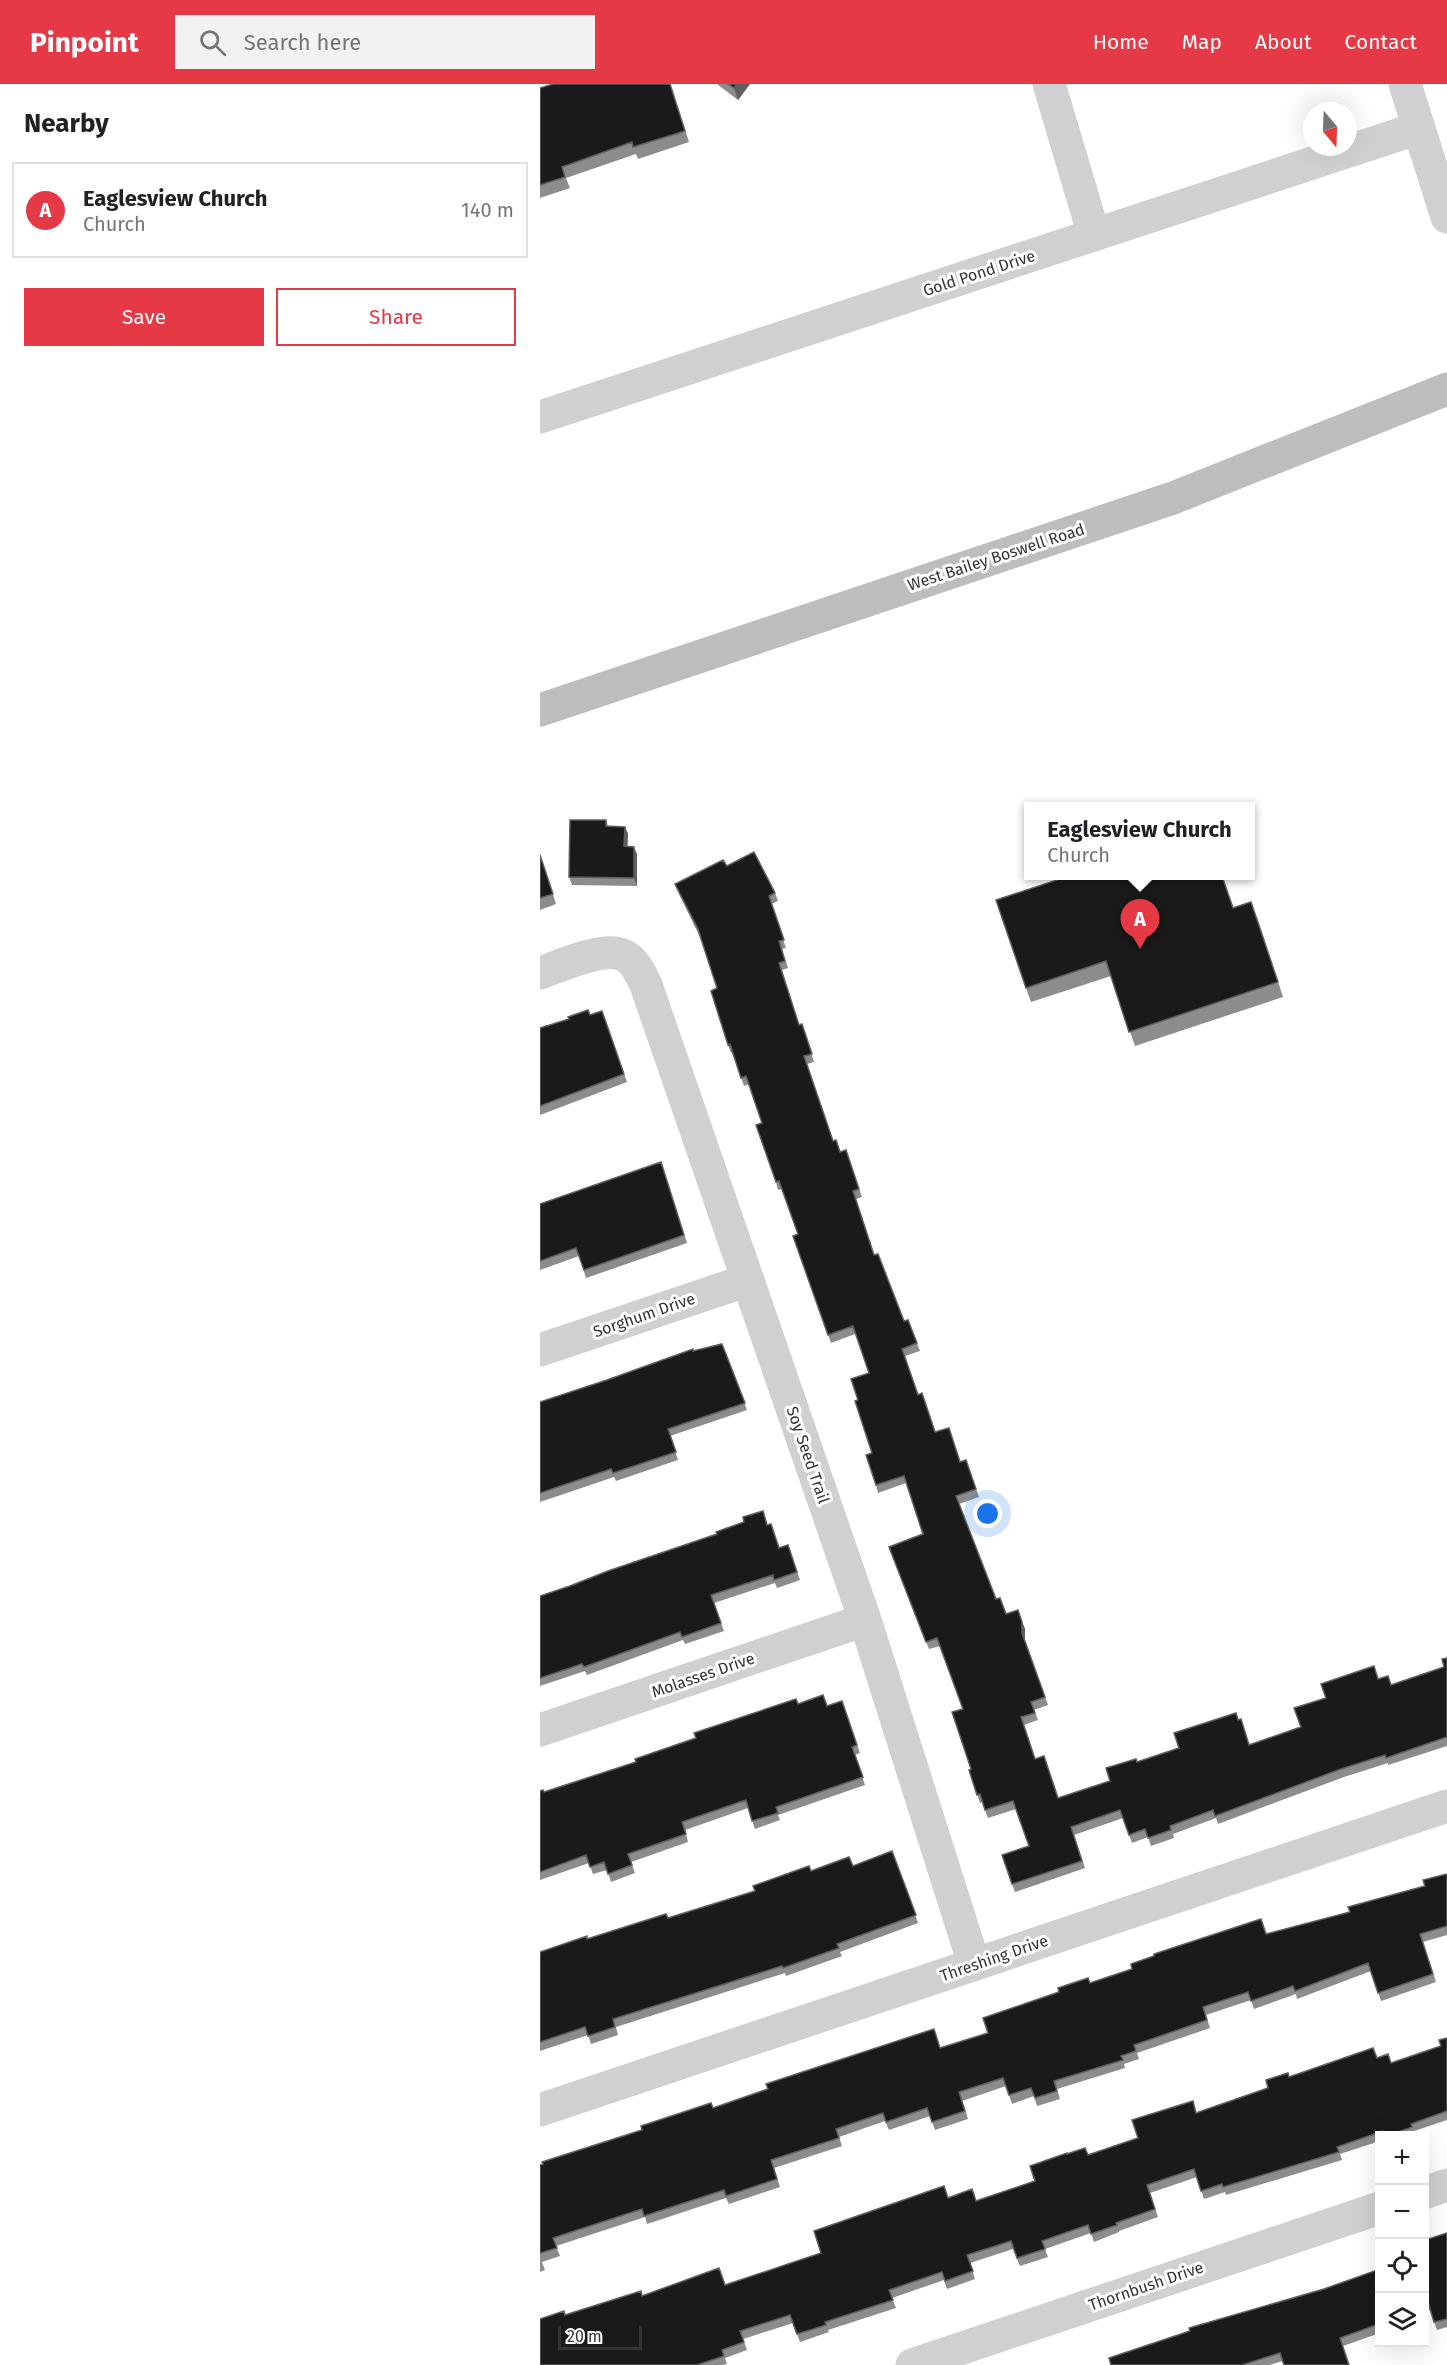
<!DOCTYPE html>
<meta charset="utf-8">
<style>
body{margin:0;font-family:"Fira Sans",sans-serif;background:#f2f2f2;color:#202124}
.controls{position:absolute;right:18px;bottom:18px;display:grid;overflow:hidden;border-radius:0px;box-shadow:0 6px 24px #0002}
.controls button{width:54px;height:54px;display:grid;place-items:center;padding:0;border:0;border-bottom:2px solid #e0e0e0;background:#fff;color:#202124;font:30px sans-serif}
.compass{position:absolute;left:763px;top:18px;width:54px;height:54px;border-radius:50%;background:#fff;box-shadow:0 6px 24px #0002;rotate:161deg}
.scale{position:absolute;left:18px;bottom:15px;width:84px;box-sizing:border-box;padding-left:6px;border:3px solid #333;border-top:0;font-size:16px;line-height:21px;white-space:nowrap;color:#333;-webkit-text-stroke:4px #fff;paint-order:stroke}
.you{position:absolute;left:448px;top:1430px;width:21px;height:21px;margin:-15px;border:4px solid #fff;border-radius:50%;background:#1a73e8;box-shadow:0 0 0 9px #1a73e833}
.badge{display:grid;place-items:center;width:39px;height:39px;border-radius:50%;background:#e63946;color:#fff;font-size:20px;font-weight:700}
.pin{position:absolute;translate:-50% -50px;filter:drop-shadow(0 2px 3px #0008)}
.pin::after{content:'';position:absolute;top:32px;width:21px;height:18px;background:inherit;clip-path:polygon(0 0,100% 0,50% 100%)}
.popup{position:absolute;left:484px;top:718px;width:231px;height:78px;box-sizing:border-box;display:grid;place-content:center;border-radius:0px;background:#fff;filter:drop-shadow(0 2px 4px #0005);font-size:20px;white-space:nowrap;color:#757577}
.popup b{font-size:22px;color:#202124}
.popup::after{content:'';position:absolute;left:50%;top:100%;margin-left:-12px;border:12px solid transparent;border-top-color:#fff}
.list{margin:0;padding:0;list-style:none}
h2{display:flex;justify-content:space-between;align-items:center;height:78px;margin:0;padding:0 24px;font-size:26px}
h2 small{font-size:20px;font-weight:400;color:#757577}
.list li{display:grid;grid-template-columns:39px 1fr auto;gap:18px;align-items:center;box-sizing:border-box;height:96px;margin:0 12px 12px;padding:0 12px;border:2px solid #e0e0e0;border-radius:0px}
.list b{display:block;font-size:22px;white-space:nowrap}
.list p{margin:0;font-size:20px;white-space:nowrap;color:#757577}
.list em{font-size:20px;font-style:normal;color:#757577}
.actions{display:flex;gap:12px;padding:18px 24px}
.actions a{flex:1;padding:14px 0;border:2px solid #e63946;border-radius:0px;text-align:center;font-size:21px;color:#e63946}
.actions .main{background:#e63946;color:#fff}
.icon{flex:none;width:33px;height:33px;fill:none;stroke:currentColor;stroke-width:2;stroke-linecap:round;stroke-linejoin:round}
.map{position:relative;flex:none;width:907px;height:2281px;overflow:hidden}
header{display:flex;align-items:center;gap:36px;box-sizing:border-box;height:84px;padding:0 30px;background:#e63946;color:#fff}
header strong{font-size:28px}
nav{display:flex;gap:33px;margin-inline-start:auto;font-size:21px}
.search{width:420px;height:54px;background:#f2f2f2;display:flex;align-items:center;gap:15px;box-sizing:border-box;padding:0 21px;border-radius:0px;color:#757577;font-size:22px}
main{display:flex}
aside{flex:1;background:#fff}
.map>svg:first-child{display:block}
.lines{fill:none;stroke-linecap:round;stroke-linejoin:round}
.minor{stroke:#d0d0d0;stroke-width:33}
.secondary{stroke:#bdbdbd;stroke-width:33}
.wall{fill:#8c8c8c}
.shaded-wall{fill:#5f5f5f}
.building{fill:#1a1a1a;stroke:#5f5f5f;stroke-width:1.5}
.labels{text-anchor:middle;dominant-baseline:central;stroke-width:6;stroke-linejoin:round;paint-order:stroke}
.street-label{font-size:16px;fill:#333;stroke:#fff}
</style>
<header>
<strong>Pinpoint</strong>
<div class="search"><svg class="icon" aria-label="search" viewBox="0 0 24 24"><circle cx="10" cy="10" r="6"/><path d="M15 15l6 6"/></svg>Search here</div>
<nav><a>Home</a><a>Map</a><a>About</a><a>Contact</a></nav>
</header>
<main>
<aside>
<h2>Nearby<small></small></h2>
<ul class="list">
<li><span class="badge">A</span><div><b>Eaglesview Church</b><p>Church</p></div><em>140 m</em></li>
</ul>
<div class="actions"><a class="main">Save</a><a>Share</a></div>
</aside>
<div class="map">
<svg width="907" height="2281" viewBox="0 0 907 2281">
<rect width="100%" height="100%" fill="#fff"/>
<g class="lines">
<path class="minor" d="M 509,0 L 554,151
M 865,0 L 907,133
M 0,333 L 879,44
M 0,889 C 20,882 64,862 83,871 C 94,875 101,891 106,901 L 325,1536 L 434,1880
M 0,1266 L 208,1196
M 0,1646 L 325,1536
M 0,2026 L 907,1722
M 884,2109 L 907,2101
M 372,2281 L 840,2124"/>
<path class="secondary" d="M 0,626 L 633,414 L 907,305"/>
</g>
<path class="wall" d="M 130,0 L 149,58 L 98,75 L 96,70 L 26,94 L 30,104 L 0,114 L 0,4 Z
M 177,0 L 210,0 L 198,16 Z
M 66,736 L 68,742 L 85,743 L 88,750 L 87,763 L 97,770 L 97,802 L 32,801 L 29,793 Z
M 0,770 L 16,820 L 0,826 Z
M 187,782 L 235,809 L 238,817 L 231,820 L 246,864 L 242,865 L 248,884 L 242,886 L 259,941 L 262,940 L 274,978 L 267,980 L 293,1057 L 300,1068 L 306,1066 L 322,1113 L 316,1115 L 334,1171 L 364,1237 L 368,1236 L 380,1267 L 365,1272 L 378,1310 L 395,1348 L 420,1378 L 426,1376 L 439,1413 L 419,1420 L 456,1515 L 466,1530 L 478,1526 L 485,1545 L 485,1557 L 508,1621 L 494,1626 L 498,1636 L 484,1641 L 495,1675 L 518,1714 L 570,1697 L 597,1678 L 639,1664 L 698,1636 L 710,1661 L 761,1643 L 839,1595 L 852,1601 L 904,1583 L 907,1574 L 907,1662 L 848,1681 L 848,1679 L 804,1693 L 678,1740 L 676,1734 L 633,1750 L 634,1754 L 611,1762 L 608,1753 L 592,1759 L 583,1734 L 534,1751 L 545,1784 L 475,1808 L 472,1800 L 489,1762 L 476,1725 L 448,1734 L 442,1718 L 440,1719 L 429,1686 L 431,1685 L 423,1625 L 400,1562 L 389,1565 L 349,1463 L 383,1450 L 366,1399 L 338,1409 L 336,1401 L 332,1369 L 318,1316 L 329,1289 L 315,1250 L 291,1259 L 253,1152 L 258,1150 L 242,1105 L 238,1106 L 236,1098 L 222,1039 L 209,1000 L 204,1002 L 192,968 L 191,969 L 188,961 L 177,904 L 159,851 L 138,808 L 135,800 Z
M 593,792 L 682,792 L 693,824 L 717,833 L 743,913 L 595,962 L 571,892 L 491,918 L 486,904 L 585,794 Z
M 62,927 L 87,998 L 0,1031 L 0,944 L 50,931 Z
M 121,1078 L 147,1159 L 46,1194 L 39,1172 L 0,1186 L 0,1120 Z
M 182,1260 L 207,1326 L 130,1352 L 138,1376 L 76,1397 L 74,1393 L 0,1418 L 0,1318 L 153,1267 Z
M 228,1441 L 239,1464 L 248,1461 L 260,1496 L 237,1504 L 235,1499 L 174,1519 L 184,1547 L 145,1560 L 143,1556 L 47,1591 L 45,1587 L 0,1602 L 0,1512 Z
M 302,1617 L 320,1669 L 315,1671 L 325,1701 L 238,1731 L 240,1736 L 215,1745 L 208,1724 L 145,1746 L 148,1758 L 91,1778 L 95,1789 L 71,1798 L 67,1786 L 53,1790 L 49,1779 L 0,1796 L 0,1707 L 4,1708 L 96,1678 L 258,1620 L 288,1622 Z
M 352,1767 L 378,1839 L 300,1868 L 302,1872 L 246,1892 L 245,1889 L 76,1943 L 78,1951 L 51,1960 L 48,1951 L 0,1967 L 0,1868 L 128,1834 L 215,1807 L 271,1787 L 313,1782 Z
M 907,1790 L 907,1851 L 883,1858 L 896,1898 L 841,1917 L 831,1887 L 757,1915 L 756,1910 L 714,1925 L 711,1916 L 666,1931 L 670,1944 L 597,1969 L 599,1975 L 584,1980 L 585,1984 L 517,2005 L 520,2015 L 497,2022 L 494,2012 L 472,2020 L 466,2002 L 422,2017 L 428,2035 L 395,2046 L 390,2032 L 349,2046 L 345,2037 L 299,2053 L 302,2062 L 234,2084 L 240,2103 L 189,2120 L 186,2114 L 107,2140 L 105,2133 L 16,2162 L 20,2172 L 2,2178 L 5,2186 L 0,2188 L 0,2081 L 173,2024 L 401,1964 L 448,1949 L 550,1899 L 810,1828 L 885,1802 Z
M 907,1954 L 907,2036 L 874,2047 L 875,2051 L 840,2052 L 840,2057 L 800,2070 L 802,2076 L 686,2111 L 685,2108 L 664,2115 L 657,2093 L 610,2109 L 618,2133 L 579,2147 L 579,2148 L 554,2158 L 551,2149 L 505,2165 L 508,2173 L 480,2182 L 473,2165 L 430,2179 L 435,2195 L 407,2205 L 404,2196 L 352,2214 L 356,2224 L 288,2246 L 289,2248 L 260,2258 L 253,2239 L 203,2255 L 207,2266 L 185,2274 L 187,2280 L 183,2281 L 0,2281 L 25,2231 L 102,2212 L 185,2201 L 281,2169 L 408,2113 L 436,2117 L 495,2097 L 527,2070 L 548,2071 L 598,2054 L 657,2029 L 728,2004 L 749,1993 L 837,1974 L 851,1979 L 901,1962 Z
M 907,2149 L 907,2243 L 897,2246 L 890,2226 L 885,2228 L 885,2156 Z
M 840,2185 L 840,2249 L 803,2262 L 743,2277 L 729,2281 L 571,2281 Z"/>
<path class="shaded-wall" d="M 197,0 L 210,0 L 198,16 L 194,4 Z
M 85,743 L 88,750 L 87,770 L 84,762 Z
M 94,763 L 97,770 L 97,802 L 94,794 Z
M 482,1538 L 485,1545 L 485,1557 L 508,1621 L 482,1549 Z"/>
<path class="building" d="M 13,0 L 130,0 L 145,47 L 93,63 L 92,58 L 22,83 L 25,93 L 0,101 L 0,4 Z
M 188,0 L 197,0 L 194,4 Z
M 30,736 L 66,736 L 66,742 L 85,743 L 84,762 L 94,763 L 94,794 L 29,793 Z
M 214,768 L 235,809 L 229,812 L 244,856 L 239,857 L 245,877 L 239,879 L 259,941 L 262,940 L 272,970 L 264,972 L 293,1057 L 296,1056 L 300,1068 L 306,1066 L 319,1105 L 313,1107 L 334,1171 L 338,1170 L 364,1237 L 368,1236 L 377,1259 L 362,1265 L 378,1311 L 382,1309 L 395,1348 L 409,1344 L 420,1378 L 426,1376 L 436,1405 L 416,1412 L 456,1515 L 460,1514 L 466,1530 L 478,1526 L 482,1538 L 482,1549 L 505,1613 L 491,1618 L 495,1629 L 481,1633 L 495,1675 L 504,1672 L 518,1714 L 570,1697 L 566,1684 L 596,1675 L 597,1678 L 639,1664 L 634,1649 L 696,1629 L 698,1636 L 701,1635 L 709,1661 L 761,1643 L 754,1624 L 786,1614 L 781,1600 L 834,1582 L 838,1595 L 848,1592 L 851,1601 L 904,1583 L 902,1575 L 907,1574 L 907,1653 L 846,1674 L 845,1671 L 801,1685 L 675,1732 L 673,1726 L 630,1742 L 631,1746 L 608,1754 L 605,1745 L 589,1751 L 580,1726 L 531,1743 L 542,1777 L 472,1800 L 462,1771 L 489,1762 L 473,1717 L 445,1726 L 440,1710 L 437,1711 L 429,1686 L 431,1685 L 412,1628 L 423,1625 L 397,1554 L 386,1558 L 349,1463 L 383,1450 L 364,1392 L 336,1401 L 326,1371 L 332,1369 L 315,1317 L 318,1316 L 311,1295 L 329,1289 L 313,1242 L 288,1251 L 253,1152 L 258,1150 L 239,1097 L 236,1098 L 216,1041 L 222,1039 L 206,992 L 201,994 L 190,960 L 188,961 L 171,907 L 177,904 L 158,845 L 135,800 L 183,776 L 187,782 Z
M 0,771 L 13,810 L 0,814 Z
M 529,792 L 583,792 L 584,794 L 593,792 L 682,792 L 693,824 L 711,818 L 738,898 L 589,948 L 566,877 L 486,904 L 456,816 Z
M 48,926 L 50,931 L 62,927 L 84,990 L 0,1022 L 0,944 L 29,935 L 28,933 Z
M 121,1078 L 144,1151 L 44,1186 L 36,1164 L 0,1177 L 0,1120 Z
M 182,1260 L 205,1319 L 128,1345 L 136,1368 L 73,1389 L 71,1385 L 0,1409 L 0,1318 L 67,1296 L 153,1265 L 153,1267 Z
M 223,1427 L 227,1441 L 231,1440 L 239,1464 L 248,1461 L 257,1488 L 234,1496 L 233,1491 L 171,1511 L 181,1539 L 142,1553 L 140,1548 L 44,1583 L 42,1580 L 0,1594 L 0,1512 L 30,1502 L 68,1487 L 177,1450 L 176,1448 L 204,1438 L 203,1433 Z
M 283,1611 L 287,1622 L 302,1617 L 317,1661 L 312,1663 L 323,1693 L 236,1723 L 238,1729 L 212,1737 L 206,1716 L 142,1738 L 146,1750 L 88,1770 L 92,1781 L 68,1790 L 64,1778 L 50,1783 L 46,1771 L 0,1788 L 0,1707 L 3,1706 L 4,1708 L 96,1678 L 95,1675 L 156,1654 L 154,1649 L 256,1615 L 258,1620 Z
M 352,1767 L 376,1831 L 297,1860 L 299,1864 L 243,1884 L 242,1882 L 73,1935 L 75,1943 L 48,1952 L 45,1943 L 0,1958 L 0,1868 L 47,1852 L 47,1855 L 126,1830 L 128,1834 L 215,1807 L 213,1802 L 269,1782 L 271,1787 L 309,1773 L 313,1782 Z
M 907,1790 L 907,1842 L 880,1850 L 893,1890 L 838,1909 L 828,1879 L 755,1907 L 753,1902 L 711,1917 L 708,1908 L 663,1923 L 667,1936 L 594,1961 L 596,1967 L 581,1972 L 583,1976 L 514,1997 L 517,2007 L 495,2014 L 491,2004 L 469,2011 L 463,1994 L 419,2008 L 425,2027 L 392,2038 L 387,2024 L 346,2038 L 343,2029 L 296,2045 L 299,2054 L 231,2076 L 237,2095 L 186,2112 L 184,2106 L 104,2132 L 102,2125 L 13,2154 L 17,2164 L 0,2169 L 0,2081 L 3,2080 L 2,2078 L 102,2046 L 101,2042 L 171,2019 L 173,2024 L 228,2005 L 226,2000 L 394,1945 L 400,1964 L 448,1949 L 443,1934 L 519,1908 L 518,1904 L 548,1894 L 550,1899 L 592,1885 L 591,1880 L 614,1872 L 614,1870 L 721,1835 L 726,1850 L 810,1828 L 808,1823 L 885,1802 L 883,1796 Z
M 907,1954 L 907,2027 L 871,2040 L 872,2043 L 847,2052 L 845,2052 L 843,2047 L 797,2063 L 799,2068 L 683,2103 L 682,2100 L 661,2107 L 654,2085 L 607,2101 L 615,2125 L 576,2139 L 577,2141 L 551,2150 L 548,2141 L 502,2157 L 505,2165 L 477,2174 L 471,2157 L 427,2171 L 433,2187 L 405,2197 L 402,2188 L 349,2206 L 353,2216 L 285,2238 L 286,2241 L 257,2250 L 250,2231 L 200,2247 L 204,2258 L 182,2266 L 184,2272 L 157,2281 L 0,2281 L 0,2235 L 24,2227 L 25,2231 L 101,2207 L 102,2212 L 179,2184 L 185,2201 L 281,2169 L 274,2147 L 404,2102 L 408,2114 L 432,2105 L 436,2117 L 495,2097 L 490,2082 L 527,2069 L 527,2070 L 545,2064 L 548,2071 L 598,2054 L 592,2036 L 653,2017 L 656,2029 L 728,2004 L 726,1996 L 748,1989 L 749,1993 L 833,1964 L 837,1974 L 848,1970 L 851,1979 L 901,1962 L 899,1956 Z
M 907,2149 L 907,2235 L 894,2238 L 888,2218 L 885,2219 L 885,2156 Z
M 840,2185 L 840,2243 L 836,2241 L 800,2254 L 809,2281 L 744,2281 L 740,2269 L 702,2281 L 571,2281 L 569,2274 L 650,2247 L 649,2244 L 784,2205 Z"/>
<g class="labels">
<g class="street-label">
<text transform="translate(439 189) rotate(-18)">Gold Pond Drive</text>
<text transform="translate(456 473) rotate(-18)">West Bailey Boswell Road</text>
<text transform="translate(104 1231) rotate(-19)">Sorghum Drive</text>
<text transform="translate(268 1371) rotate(71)">Soy Seed Trail</text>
<text transform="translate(163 1591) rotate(-19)">Molasses Drive</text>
<text transform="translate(454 1874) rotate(-19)">Threshing Drive</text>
<text transform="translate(606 2202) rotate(-19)">Thornbush Drive</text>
</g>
</g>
</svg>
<div class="controls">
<button>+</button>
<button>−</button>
<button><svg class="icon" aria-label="locate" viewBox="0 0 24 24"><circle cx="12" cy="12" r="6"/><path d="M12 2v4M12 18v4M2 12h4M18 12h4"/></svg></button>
<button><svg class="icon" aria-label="layers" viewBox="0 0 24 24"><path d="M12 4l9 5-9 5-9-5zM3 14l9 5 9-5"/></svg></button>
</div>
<svg class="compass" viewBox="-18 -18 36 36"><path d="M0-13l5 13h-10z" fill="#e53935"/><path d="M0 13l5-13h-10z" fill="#757577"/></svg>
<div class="scale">20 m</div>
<div class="you"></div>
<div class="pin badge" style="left:600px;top:865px">A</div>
<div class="popup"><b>Eaglesview Church</b>Church</div>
</div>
</main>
